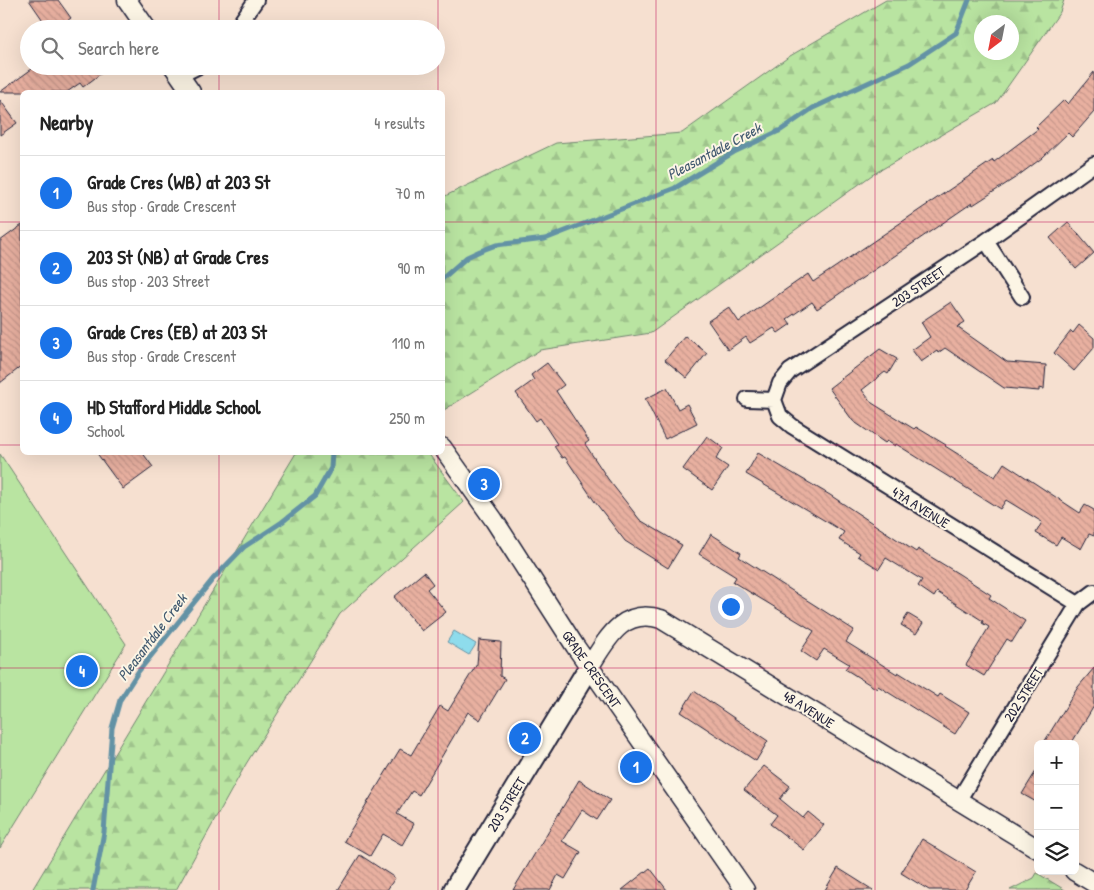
<!DOCTYPE html>
<meta charset="utf-8">
<style>
body{margin:0;font-family:"Patrick Hand",sans-serif;background:#f2f2f2;color:#222}
.controls{position:absolute;right:15px;bottom:15px;display:grid;overflow:hidden;border-radius:8px;box-shadow:0 5px 20px #0002}
.controls button{width:45px;height:45px;display:grid;place-items:center;padding:0;border:0;border-bottom:1px solid #e0e0e0;background:#fff;color:#222;font:25px sans-serif}
.compass{position:absolute;left:974px;top:15px;width:45px;height:45px;border-radius:50%;background:#fff;box-shadow:0 5px 20px #0002;rotate:212deg}
.you{position:absolute;left:730px;top:606px;width:18px;height:18px;margin:-12px;border:4px solid #fff;border-radius:50%;background:#1a73e8;box-shadow:0 0 0 8px #1a73e833}
.badge{display:grid;place-items:center;width:32px;height:32px;border-radius:50%;background:#1a73e8;color:#fff;font-size:16px;font-weight:700}
.pin{position:absolute;translate:-50% -50%;border:2px solid #fff;box-shadow:0 1px 5px #0006}
.list{margin:0;padding:0;list-style:none}
h2{display:flex;justify-content:space-between;align-items:center;height:65px;margin:0;padding:0 20px;font-size:21px}
h2 small{font-size:16px;font-weight:400;color:#767676}
.list li{display:grid;grid-template-columns:32px 1fr auto;gap:15px;align-items:center;box-sizing:border-box;height:75px;padding:0 20px;border-top:1px solid #e0e0e0}
.list b{display:block;font-size:19px;white-space:nowrap}
.list p{margin:0;font-size:16px;white-space:nowrap;color:#767676}
.list em{font-size:16px;font-style:normal;color:#767676}
.icon{flex:none;width:28px;height:28px;fill:none;stroke:currentColor;stroke-width:2;stroke-linecap:round;stroke-linejoin:round}
.map{position:relative;flex:none;width:1094px;height:890px;overflow:hidden}
.search{position:absolute;background:#fff;box-shadow:0 5px 20px #0002;left:20px;top:20px;width:425px;height:55px;display:flex;align-items:center;gap:12px;box-sizing:border-box;padding:0 18px;border-radius:28px;color:#767676;font-size:19px}
.panel{position:absolute;background:#fff;box-shadow:0 5px 20px #0002;left:20px;top:90px;width:425px;height:365px;border-radius:8px}
.map>svg:first-child{display:block}
.grass{fill:#b9e4a1;stroke:#6e836e}
.forest{fill:url(#forest-firs);stroke:#6e836e;fill-rule:evenodd}
.water{fill:#8edcec;stroke:#6392a5}
.lines{fill:none;stroke-linecap:round;stroke-linejoin:round}
.stream{stroke:#6392a5;stroke-width:5}
.building{fill:url(#building-back-hatch);stroke:#22223b}
.minor-casing{stroke:#22223b;stroke-width:18}
.tertiary-casing{stroke:#22223b;stroke-width:21}
.secondary-casing{stroke:#22223b;stroke-width:24}
.minor{stroke:#fcf5e5;stroke-width:14}
.tertiary{stroke:#fcf5e5;stroke-width:18}
.secondary{stroke:#fcf5e5;stroke-width:20}
.grid{fill:none;stroke:#c2185b;stroke-width:1;stroke-opacity:0.55}
.labels{text-anchor:middle;dominant-baseline:central;stroke-width:4;stroke-linejoin:round;paint-order:stroke}
.street-label{font-size:14px;fill:#22223b;stroke:#fcf5e5}
.water-label{font-size:15px;font-style:italic;fill:#425a70;stroke:#fcf5e5}
</style>
<div class="map">
<svg width="1094" height="890" viewBox="0 0 1094 890">
<defs>
<pattern id="forest-firs" width="22" height="20" patternUnits="userSpaceOnUse" patternTransform="scale(1.25)"><rect width="22" height="20" fill="#b9e4a1"/><path d="M5 1l3.5 6h-7zM16 11l3.5 6h-7z" fill="#9fc38c"/></pattern>
<pattern id="building-back-hatch" width="6" height="6" patternUnits="userSpaceOnUse" patternTransform="scale(1.25)"><rect width="6" height="6" fill="#e8b0a0"/><path d="M-1 5l2 2M0 0l6 6M5-1l2 2" fill="none" stroke="#c7978b"/></pattern>
</defs>
<rect width="100%" height="100%" fill="#f6e0d0"/>
<filter id="ink" filterUnits="userSpaceOnUse"><feTurbulence type="fractalNoise" baseFrequency=".02" numOctaves="2"/><feDisplacementMap in="SourceGraphic" scale="10" xChannelSelector="R" yChannelSelector="G"/><feConvolveMatrix kernelMatrix="1 2 1 2 8 2 1 2 1" color-interpolation-filters="sRGB"/></filter>
<g filter="url(#ink)">
<path class="grass" d="M 0,454 L 126,644 L 0,848 Z"/>
<path class="forest" d="M 886,0 L 1064,0 L 1060,12 L 996,103 L 872,175 L 651,333 L 540,350 L 444,410 L 442,407 L 443,197 L 556,143 L 682,133 L 790,56 ZM 1012,22 L 1012,52 L 982,52 L 982,22 Z
M 296,453 L 428,453 L 464,502 L 340,614 L 246,764 L 176,890 L 32,890 Z
M 1037,873 L 1065,890 L 1010,890 L 1034,878 Z"/>
<path class="water" d="M 454,631 L 476,644 L 469,655 L 447,642 Z"/>
<g class="lines">
<path class="stream" d="M 442,279 L 467,257 L 480,251 L 496,245 L 545,239 L 675,188 L 734,152 L 781,130 L 813,108 L 909,64 L 956,33 L 969,0
M 93,890 L 104,832 L 112,728 L 120,700 L 138,672 L 213,579 L 244,547 L 282,522 L 315,496 L 331,468 L 332,452"/>
</g>
<path class="building" d="M 29,0 L 58,0 L 71,18 L 56,29 L 49,29 Z
M 36,66 L 111,66 L 83,87 L 80,83 L 67,92 L 0,92 Z
M 1094,72 L 1094,112 L 1072,137 L 1068,133 L 1042,158 L 1015,178 L 973,205 L 972,203 L 817,309 L 812,302 L 787,319 L 791,324 L 778,333 L 774,328 L 750,343 L 746,337 L 728,350 L 708,321 L 729,307 L 739,322 L 808,274 L 813,282 L 837,266 L 993,160 L 994,162 L 1038,129 L 1036,127 L 1064,100 L 1068,104 Z
M 0,100 L 17,123 L 0,135 Z
M 1068,222 L 1094,253 L 1076,269 L 1050,238 Z
M 22,225 L 22,366 L 0,383 L 0,241 Z
M 951,302 L 965,322 L 957,327 L 1007,362 L 1046,365 L 1044,389 L 1039,388 L 1039,391 L 1004,388 L 945,348 L 938,353 L 937,351 L 921,362 L 912,350 L 930,337 L 921,322 Z
M 1079,325 L 1094,338 L 1094,348 L 1074,371 L 1054,353 L 1071,331 L 1073,333 Z
M 685,336 L 707,353 L 687,378 L 665,360 Z
M 880,349 L 897,359 L 888,374 L 885,372 L 862,390 L 872,403 L 914,429 L 916,427 L 946,445 L 945,446 L 995,477 L 1004,463 L 1080,513 L 1085,505 L 1094,510 L 1094,536 L 1089,534 L 1081,549 L 1061,537 L 1056,545 L 1036,533 L 1042,522 L 1006,500 L 1000,509 L 896,444 L 895,446 L 887,441 L 885,443 L 853,421 L 829,388 Z
M 547,363 L 564,385 L 556,391 L 589,441 L 585,444 L 608,479 L 640,520 L 682,545 L 668,568 L 625,541 L 595,502 L 565,457 L 562,458 L 554,446 L 557,444 L 540,418 L 536,421 L 516,393 L 534,380 L 531,375 Z
M 667,388 L 678,409 L 687,404 L 697,423 L 665,439 L 645,399 Z
M 707,436 L 723,448 L 716,459 L 728,467 L 712,490 L 683,469 Z
M 96,452 L 142,452 L 153,467 L 123,489 Z
M 758,453 L 830,495 L 916,552 L 918,549 L 959,574 L 991,595 L 989,598 L 1025,621 L 1012,642 L 1007,639 L 984,676 L 966,665 L 989,627 L 982,623 L 983,621 L 937,592 L 934,597 L 918,586 L 922,580 L 886,558 L 879,569 L 858,556 L 860,553 L 839,540 L 844,532 L 746,474 Z
M 711,534 L 741,553 L 739,557 L 854,630 L 846,642 L 897,674 L 898,672 L 938,697 L 940,694 L 969,712 L 955,734 L 878,686 L 877,689 L 845,669 L 849,664 L 824,649 L 816,661 L 801,651 L 814,631 L 733,582 L 736,577 L 699,554 Z
M 424,572 L 433,584 L 427,589 L 446,612 L 422,631 L 394,597 Z
M 908,614 L 923,623 L 916,634 L 901,625 Z
M 479,640 L 501,642 L 500,676 L 505,679 L 480,720 L 468,712 L 419,795 L 412,791 L 397,814 L 414,824 L 402,845 L 383,834 L 370,856 L 344,841 L 400,749 L 411,755 L 440,706 L 448,711 L 477,664 Z
M 1094,668 L 1094,706 L 1071,744 L 1043,744 L 1078,687 Z
M 694,691 L 768,741 L 756,761 L 681,712 Z
M 764,766 L 790,786 L 780,799 L 803,818 L 808,812 L 824,825 L 804,850 L 770,824 L 777,815 L 744,790 Z
M 1038,768 L 1038,803 L 1022,794 Z
M 579,780 L 610,800 L 597,820 L 582,810 L 562,841 L 581,852 L 565,879 L 558,875 L 550,890 L 513,890 Z
M 922,839 L 976,872 L 965,890 L 929,890 L 901,873 Z
M 360,855 L 395,878 L 387,890 L 338,890 Z
M 650,868 L 667,890 L 622,890 Z
M 838,868 L 873,890 L 825,890 Z"/>
<g class="lines">
<defs>
<path id="minor" d="M 236,29 L 256,0
M 179,76 L 199,66
M 986,241 L 1022,297
M 747,399 L 774,400
M 774,400 L 780,383 L 790,371 L 986,241 L 1094,164
M 774,400 L 780,416 L 792,426 L 1078,604
M 958,801 L 1078,604 L 1094,592"/>
<path id="tertiary" d="M 127,0 L 147,29
M 173,66 L 191,92
M 442,447 L 494,520 L 575,646 L 745,890
M 590,666 C 607,639 623,607 661,619 L 1038,849
M 1074,871 L 1094,883"/>
<path id="secondary" d="M 454,890 L 590,666"/>
</defs>
<use href="#minor" class="minor-casing"/>
<use href="#tertiary" class="tertiary-casing"/>
<use href="#secondary" class="secondary-casing"/>
<use href="#minor" class="minor"/>
<use href="#tertiary" class="tertiary"/>
<use href="#secondary" class="secondary"/>
</g>
</g>
<path class="grid" d="M 219,0 L 219,29M 438,0 L 438,92M 656,0 L 656,890M 875,0 L 875,890M 219,66 L 219,92M 0,222 L 22,222M 442,222 L 1094,222M 0,445 L 22,445M 442,445 L 1094,445M 219,452 L 219,890M 438,452 L 438,890M 0,668 L 1094,668"/>
<g class="labels">
<g class="street-label">
<text transform="translate(918 286) rotate(-34)">203 STREET</text>
<text transform="translate(921 507) rotate(32)">47A AVENUE</text>
<text transform="translate(592 669) rotate(55)">GRADE CRESCENT</text>
<text transform="translate(1023 694) rotate(-58)">202 STREET</text>
<text transform="translate(809 709) rotate(32)">48 AVENUE</text>
<text transform="translate(506 804) rotate(-59)">203 STREET</text>
</g>
<g class="water-label">
<text transform="translate(714 151) rotate(-28)">Pleasantdale Creek</text>
<text transform="translate(152 637) rotate(-53)">Pleasantdale Creek</text>
</g>
</g>
</svg>
<div class="controls">
<button>+</button>
<button>−</button>
<button><svg class="icon" aria-label="layers" viewBox="0 0 24 24"><path d="M12 4l9 5-9 5-9-5zM3 14l9 5 9-5"/></svg></button>
</div>
<svg class="compass" viewBox="-18 -18 36 36"><path d="M0-13l5 13h-10z" fill="#e53935"/><path d="M0 13l5-13h-10z" fill="#767676"/></svg>
<div class="you"></div>
<div class="pin badge" style="left:636px;top:767px">1</div>
<div class="pin badge" style="left:525px;top:738px">2</div>
<div class="pin badge" style="left:484px;top:484px">3</div>
<div class="pin badge" style="left:82px;top:671px">4</div>
<div class="search"><svg class="icon" aria-label="search" viewBox="0 0 24 24"><circle cx="10" cy="10" r="6"/><path d="M15 15l6 6"/></svg>Search here</div>
<section class="panel">
<h2>Nearby<small>4 results</small></h2>
<ul class="list">
<li><span class="badge">1</span><div><b>Grade Cres (WB) at 203 St</b><p>Bus stop · Grade Crescent</p></div><em>70 m</em></li>
<li><span class="badge">2</span><div><b>203 St (NB) at Grade Cres</b><p>Bus stop · 203 Street</p></div><em>90 m</em></li>
<li><span class="badge">3</span><div><b>Grade Cres (EB) at 203 St</b><p>Bus stop · Grade Crescent</p></div><em>110 m</em></li>
<li><span class="badge">4</span><div><b>HD Stafford Middle School</b><p>School</p></div><em>250 m</em></li>
</ul>
</section>
</div>
